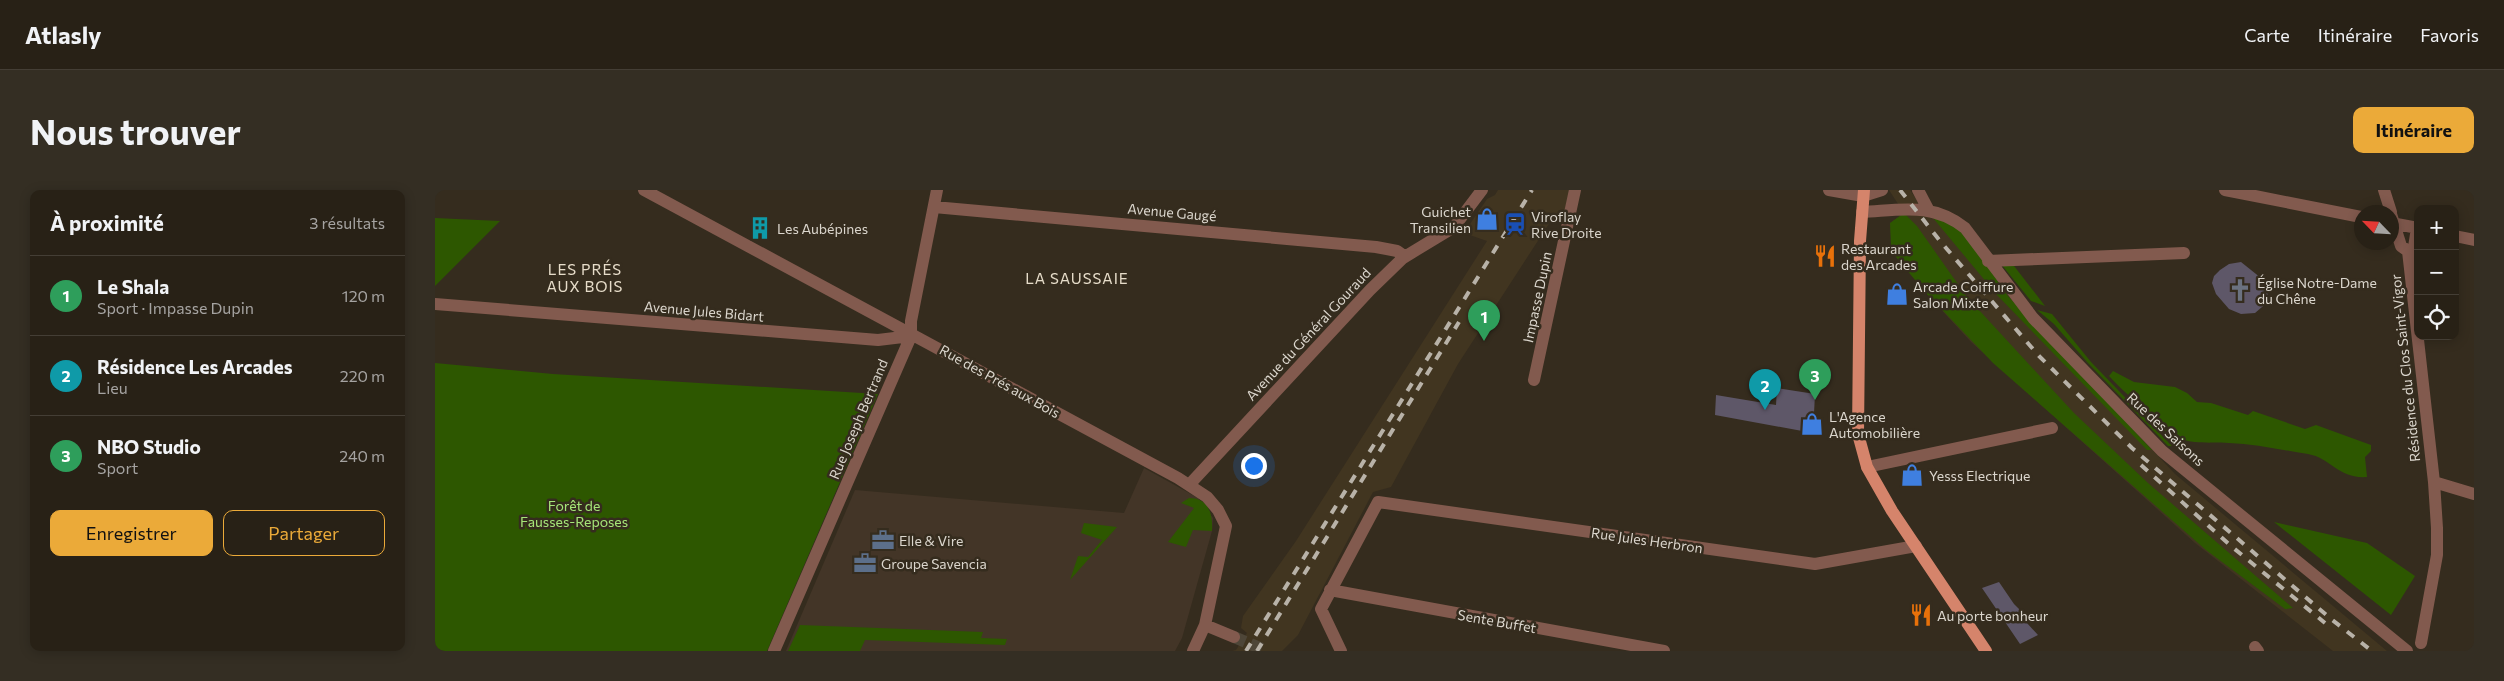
<!DOCTYPE html>
<html lang="fr">
<meta charset="utf-8">
<style>
body{margin:0;font-family:Commissioner,sans-serif;background:#342e23;color:#f1f3f6}
.controls{position:absolute;right:15px;top:15px;display:grid;overflow:hidden;border-radius:10px;box-shadow:0 2px 12px #0003}
.controls button{width:45px;height:45px;display:grid;place-items:center;padding:0;border:0;border-bottom:1px solid #443e35;background:#282116;color:#f1f3f6;font:25px sans-serif}
.compass{position:absolute;left:1919px;top:15px;width:45px;height:45px;border-radius:50%;background:#282116;box-shadow:0 2px 12px #0003;rotate:295deg}
.you{position:absolute;left:818px;top:275px;width:18px;height:18px;margin:-12px;border:4px solid #fff;border-radius:50%;background:#1a73e8;box-shadow:0 0 0 8px #1a73e833}
.badge{display:grid;place-items:center;width:32px;height:32px;border-radius:50%;background:#ebaa39;color:#fff;font-size:16px;font-weight:700}
.pin{position:absolute;translate:-50% -41px;filter:drop-shadow(0 1px 2px #0008)}
.pin::after{content:'';position:absolute;top:26px;width:18px;height:15px;background:inherit;clip-path:polygon(0 0,100% 0,50% 100%)}
.list{margin:0;padding:0;list-style:none}
h2{display:flex;justify-content:space-between;align-items:center;height:65px;margin:0;padding:0 20px;font-size:21px}
h2 small{font-size:16px;font-weight:400;color:#a5a3a1}
.list li{display:grid;grid-template-columns:32px 1fr auto;gap:15px;align-items:center;box-sizing:border-box;height:80px;padding:0 20px;border-top:1px solid #443e35}
.list b{display:block;font-size:19px;white-space:nowrap}
.list p{margin:0;font-size:16px;white-space:nowrap;color:#a5a3a1}
.list em{font-size:16px;font-style:normal;color:#a5a3a1}
.actions{display:flex;gap:10px;padding:15px 20px}
.actions a{flex:1;padding:11px 0;border:1px solid #ebaa39;border-radius:10px;text-align:center;font-size:18px;color:#ebaa39}
.actions .main{background:#ebaa39;color:#111}
.icon{flex:none;width:28px;height:28px;fill:none;stroke:currentColor;stroke-width:2;stroke-linecap:round;stroke-linejoin:round}
.map{position:relative;flex:none;width:2039px;height:461px;overflow:hidden;border-radius:10px}
header{display:flex;align-items:center;gap:30px;box-sizing:border-box;height:70px;padding:0 25px;background:#282116;border-bottom:1px solid #443e35}
header strong{font-size:24px}
nav{display:flex;gap:28px;margin-inline-start:auto;font-size:18px}
.intro{display:flex;align-items:center;justify-content:space-between;box-sizing:border-box;height:120px;padding:0 30px}
h1{margin:0;font-size:35px}
.button{padding:12px 22px;border-radius:10px;background:#ebaa39;color:#111;font-size:18px;font-weight:700}
main{display:flex;gap:30px;padding:0 30px}
aside{flex:1;background:#282116;border-radius:10px;box-shadow:0 2px 12px #0003}
.map>svg:first-child{display:block}
.commercial{fill:#433527}
.built{fill:#413520}
.green{fill:#2d5700}
.building{fill:#5e5768}
.lines{fill:none;stroke-linecap:round;stroke-linejoin:round}
.minor-tunnel{stroke:#4e4638;stroke-width:12;stroke-dasharray:12 6;stroke-linecap:butt}
.minor{stroke:#825a4e;stroke-width:12}
.major{stroke:#d5846b;stroke-width:12}
.rail{stroke:#b8b2a8;stroke-width:4;stroke-dasharray:9 9;stroke-linecap:butt}
.labels{text-anchor:middle;dominant-baseline:central;stroke-width:5;stroke-linejoin:round;paint-order:stroke}
.poi-label{font-size:14px;fill:#dbd6cd;stroke:#352c1e;text-anchor:start}
.street-label{font-size:14px;fill:#dbd6cd;stroke:#352c1e}
.park-label{font-size:14px;fill:#a5e578;stroke:#352c1e}
.neighbourhood-label{font-size:15px;letter-spacing:1px;fill:#e6dcc9;stroke:#352c1e}
</style>
<header>
<strong>Atlasly</strong>
<nav><a>Carte</a><a>Itinéraire</a><a>Favoris</a></nav>
</header>
<div class="intro"><h1>Nous trouver</h1><a class="button">Itinéraire</a></div>
<main>
<aside>
<h2>À proximité<small>3 résultats</small></h2>
<ul class="list">
<li><span class="badge" style="background:#2e9e5b">1</span><div><b>Le Shala</b><p>Sport · Impasse Dupin</p></div><em>120 m</em></li>
<li><span class="badge" style="background:#0f9aa8">2</span><div><b>Résidence Les Arcades</b><p>Lieu</p></div><em>220 m</em></li>
<li><span class="badge" style="background:#2e9e5b">3</span><div><b>NBO Studio</b><p>Sport</p></div><em>240 m</em></li>
</ul>
<div class="actions"><a class="main">Enregistrer</a><a>Partager</a></div>
</aside>
<div class="map">
<svg width="2039" height="461" viewBox="0 0 2039 461">
<rect width="100%" height="100%" fill="#352c1e"/>
<path class="commercial" d="M 709,278 L 763,308 L 778,328 L 777,341 L 747,448 L 740,461 L 351,461 L 420,300 L 689,323 Z"/>
<path class="built" d="M 1063,0 L 1138,0 L 1132,25 L 1121,23 L 1023,174 L 956,297 L 938,302 L 863,445 L 847,461 L 797,461 L 801,460 L 812,443 L 806,438 L 808,426 L 861,351 L 1052,51 L 1026,42 L 1033,37 L 1052,9 L 1060,5 Z
M 1454,0 L 1475,0 L 1490,22 L 1543,61 L 1573,105 L 1740,284 L 1952,461 L 1898,461 L 1760,353 L 1536,152 L 1490,102 L 1457,62 L 1455,33 L 1469,23 Z"/>
<path class="green" d="M 1469,23 L 1482,36 L 1532,107 L 1639,223 L 1713,293 L 1858,418 L 1850,419 L 1771,360 L 1558,173 L 1490,102 L 1457,62 L 1463,62 L 1462,58 L 1456,57 L 1455,33 Z
M 0,28 L 65,31 L 0,96 Z
M 1498,28 L 1518,33 L 1543,61 L 1572,105 L 1717,260 L 1712,260 L 1562,105 Z
M 1576,72 L 1607,112 L 1610,116 L 1596,111 L 1566,74 Z
M 1602,120 L 1617,124 L 1656,172 L 1737,256 L 1733,256 L 1652,172 L 1619,134 Z
M 0,173 L 118,184 L 443,204 L 332,461 L 0,461 Z
M 1678,181 L 1699,192 L 1740,197 L 1752,203 L 1762,212 L 1776,213 L 1813,225 L 1818,221 L 1870,239 L 1881,235 L 1936,255 L 1936,261 L 1930,267 L 1932,287 C 1903,289 1896,268 1873,264 C 1847,260 1820,254 1794,253 C 1773,252 1753,255 1734,244 C 1728,241 1726,235 1721,230 C 1706,215 1688,202 1674,186 Z
M 754,308 C 774,308 778,324 777,341 L 758,340 L 751,357 L 733,352 L 759,318 L 746,313 Z
M 1839,332 L 1932,353 L 1980,386 L 1956,425 Z
M 649,333 L 682,337 L 635,390 L 643,366 L 653,367 L 667,350 L 646,343 Z
M 365,435 L 548,442 L 546,448 L 572,449 L 570,455 L 430,450 L 425,461 L 353,461 Z"/>
<path class="building" d="M 1806,72 L 1826,88 L 1831,96 L 1834,111 L 1820,123 L 1806,124 L 1794,119 L 1781,104 L 1777,93 L 1779,86 L 1785,80 L 1794,74 Z
M 1342,198 L 1380,204 L 1378,243 L 1280,225 L 1281,205 L 1341,215 Z
M 1564,392 L 1579,414 L 1595,430 L 1591,432 L 1603,445 L 1585,454 L 1547,398 Z"/>
<g class="lines">
<path class="minor-tunnel" d="M 799,447 L 832,461"/>
<path class="minor" d="M 209,0 L 743,288 L 772,307 L 783,320 L 791,336 L 770,435 L 758,461
M 1394,0 L 1428,6 L 1447,0
M 1483,0 L 1493,19
M 1790,0 L 1926,27
M 1949,0 L 1956,22
M 499,17 L 941,57 L 962,61 L 969,66
M 1427,22 C 1466,20 1497,12 1530,38 L 1598,128 L 1727,261 L 1972,461
M 1956,24 L 1966,56 L 1973,61 L 1999,292 L 2002,338 L 2002,365 L 1986,453
M 1956,33 L 1983,38
M 2020,46 L 2039,50
M 1973,61 L 1979,57 L 1982,38
M 1553,71 L 1749,63
M 0,114 L 443,150 L 476,146
M 1099,190 L 1140,0
M 1432,277 L 1617,238
M 1999,292 L 2039,304
M 754,295 L 935,100 L 968,68 L 1019,37 L 1047,0
M 895,400 L 1229,461
M 770,435 L 799,447
M 1820,457 L 1823,461
M 339,461 L 476,146 L 476,131 L 502,0
M 906,461 L 886,419 L 943,312 L 1380,374 L 1481,356"/>
<path class="major" d="M 1429,0 L 1425,51 L 1423,244 L 1432,277 L 1457,321 L 1551,461"/>
<path class="rail" d="M 1465,0 L 1505,51 L 1604,166 L 1697,258 L 1896,429 L 1937,461
M 1706,275 L 1796,356 L 1890,433
M 811,461 L 1097,0
M 822,461 L 1024,132"/>
</g>
<defs>
<symbol id="shop-bare" viewBox="-9 -9 18 18"><path d="M-5-2.5h2.3a2.7 3.5 0 0 1 5.4 0H5L5.5 6h-11ZM-1.5-2.5h3a1.5 2.3 0 0 0-3 0Z" fill="#3f7fe0" stroke="#352c1e" stroke-width="2.5" paint-order="stroke"/></symbol>
<symbol id="station-bare" viewBox="-9 -9 18 18"><path d="M-3-6H3Q5-6 5-4V2Q5 4 3 4L4.5 6H3L1.5 4h-3L-3 6H-4.5L-3 4Q-5 4-5 2V-4Q-5-6-3-6ZM-3.5-4v3h7v-3ZM-3.5 1v1.5H-2V1ZM2 1v1.5H3.5V1Z" fill="#1a4fb4" stroke="#352c1e" stroke-width="2.5" paint-order="stroke"/></symbol>
<symbol id="building-bare" viewBox="-9 -9 18 18"><path d="M-4-6H4V6H1V3H-1V6H-4ZM-2.5-4.3h1.7v1.8h-1.7ZM.8-4.3h1.7v1.8H.8ZM-2.5-1h1.7V.8h-1.7ZM.8-1h1.7V.8H.8Z" fill="#0f9aa8" stroke="#352c1e" stroke-width="2.5" paint-order="stroke"/></symbol>
<symbol id="restaurant-bare" viewBox="-9 -9 18 18"><path d="M-5-6h1v4h1v-4h1v4h1v-4h1v5L-1.5 .5V6h-2V.5L-5-1ZM5-6V6H3V1.5H1.5Q1.5-4 5-6Z" fill="#e8710a" stroke="#352c1e" stroke-width="2.5" paint-order="stroke"/></symbol>
<symbol id="church-bare" viewBox="-9 -9 18 18"><path d="M-1.2-6h2.4v3.5h3.3v2.4h-3.3V6h-2.4V-.1h-3.3v-2.4h3.3Z" fill="#6b7280" stroke="#352c1e" stroke-width="2.5" paint-order="stroke"/></symbol>
<symbol id="office-bare" viewBox="-9 -9 18 18"><path d="M-6-3h4V-5.5h4V-3h4V5H-6ZM-1-4.5V-3h2v-1.5ZM-6 0V1H6V0Z" fill="#5c6f8a" stroke="#352c1e" stroke-width="2.5" paint-order="stroke"/></symbol>
</defs>
<g fill-rule="evenodd">
<use href="#shop-bare" x="1036" y="13" width="32" height="32"/>
<use href="#station-bare" x="1064" y="18" width="32" height="32"/>
<use href="#building-bare" x="309" y="22" width="32" height="32"/>
<use href="#restaurant-bare" x="1374" y="50" width="32" height="32"/>
<use href="#church-bare" x="1789" y="84" width="32" height="32"/>
<use href="#shop-bare" x="1446" y="88" width="32" height="32"/>
<use href="#shop-bare" x="1361" y="218" width="32" height="32"/>
<use href="#shop-bare" x="1461" y="269" width="32" height="32"/>
<use href="#office-bare" x="432" y="334" width="32" height="32"/>
<use href="#office-bare" x="414" y="357" width="32" height="32"/>
<use href="#restaurant-bare" x="1470" y="409" width="32" height="32"/>
</g>
<g class="labels">
<g class="poi-label">
<text x="1036" y="21" text-anchor="end">Guichet<tspan x="1036" dy="16">Transilien</tspan></text>
<text x="1096" y="26">Viroflay<tspan x="1096" dy="16">Rive Droite</tspan></text>
<text x="342" y="38">Les Aubépines</text>
<text x="1406" y="58">Restaurant<tspan x="1406" dy="16">des Arcades</tspan></text>
<text x="1822" y="92">Église Notre-Dame<tspan x="1822" dy="16">du Chêne</tspan></text>
<text x="1478" y="96">Arcade Coiffure<tspan x="1478" dy="16">Salon Mixte</tspan></text>
<text x="1394" y="226">L'Agence<tspan x="1394" dy="16">Automobilière</tspan></text>
<text x="1494" y="285">Yesss Electrique</text>
<text x="464" y="350">Elle &amp; Vire</text>
<text x="446" y="373">Groupe Savencia</text>
<text x="1502" y="425">Au porte bonheur</text>
</g>
<g class="street-label">
<text transform="translate(737 22) rotate(5)">Avenue Gaugé</text>
<text transform="translate(1102 107) rotate(-78)">Impasse Dupin</text>
<text transform="translate(269 121) rotate(5)">Avenue Jules Bidart</text>
<text transform="translate(873 144) rotate(-47)">Avenue du Général Gouraud</text>
<text transform="translate(1970 178) rotate(-96)">Résidence du Clos Saint-Vigor</text>
<text transform="translate(565 191) rotate(29)">Rue des Prés aux Bois</text>
<text transform="translate(423 229) rotate(-67)">Rue Joseph Bertrand</text>
<text transform="translate(1731 239) rotate(43)">Rue des Saisons</text>
<text transform="translate(1212 350) rotate(8)">Rue Jules Herbron</text>
<text transform="translate(1062 431) rotate(10)">Sente Buffet</text>
</g>
<g class="park-label">
<text x="139" y="315">Forêt de<tspan x="139" dy="16">Fausses-Reposes</tspan></text>
</g>
<g class="neighbourhood-label">
<text x="150" y="79">LES PRÉS<tspan x="150" dy="17">AUX BOIS</tspan></text>
<text x="642" y="88">LA SAUSSAIE</text>
</g>
</g>
</svg>
<div class="controls">
<button>+</button>
<button>−</button>
<button><svg class="icon" aria-label="locate" viewBox="0 0 24 24"><circle cx="12" cy="12" r="6"/><path d="M12 2v4M12 18v4M2 12h4M18 12h4"/></svg></button>
</div>
<svg class="compass" viewBox="-18 -18 36 36"><path d="M0-13l5 13h-10z" fill="#e53935"/><path d="M0 13l5-13h-10z" fill="#a5a3a1"/></svg>
<div class="you"></div>
<div class="pin badge" style="left:1049px;top:151px;background:#2e9e5b">1</div>
<div class="pin badge" style="left:1330px;top:220px;background:#0f9aa8">2</div>
<div class="pin badge" style="left:1380px;top:210px;background:#2e9e5b">3</div>
</div>
</main>
